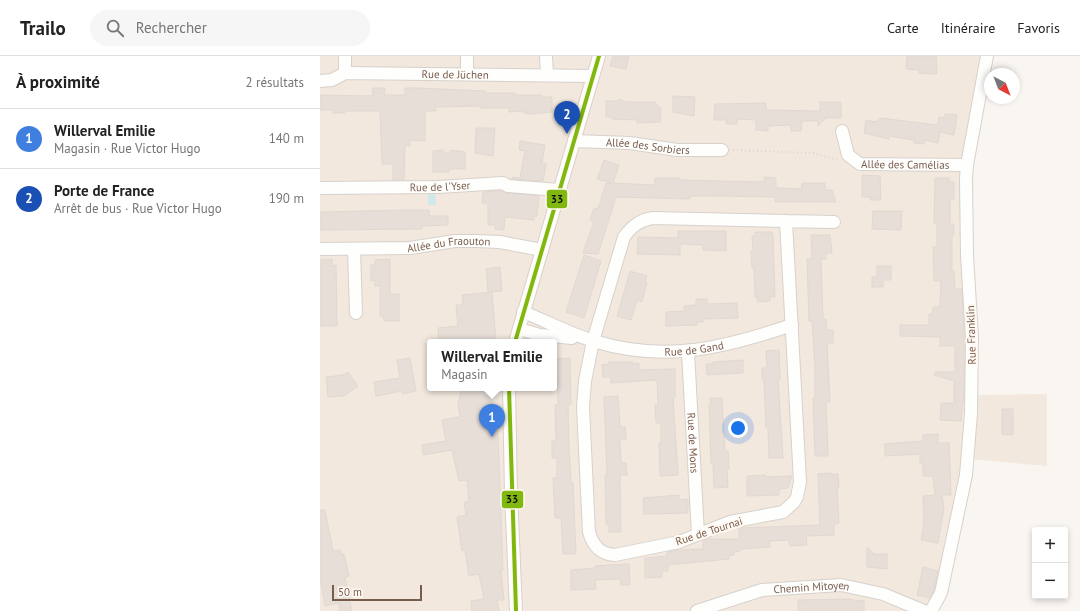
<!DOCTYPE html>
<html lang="fr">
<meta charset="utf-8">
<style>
body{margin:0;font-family:"PT Sans",sans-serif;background:#f6f6f6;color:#222}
.controls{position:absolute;right:12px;bottom:12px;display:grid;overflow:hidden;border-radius:4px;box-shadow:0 2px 6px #0003}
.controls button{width:36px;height:36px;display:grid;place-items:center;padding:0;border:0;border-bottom:1px solid #e0e0e0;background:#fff;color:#222;font:20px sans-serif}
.compass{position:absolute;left:664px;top:12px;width:36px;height:36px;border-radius:50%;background:#fff;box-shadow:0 2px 6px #0003;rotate:138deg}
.scale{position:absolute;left:12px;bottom:10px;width:90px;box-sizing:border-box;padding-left:4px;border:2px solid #7a5c4d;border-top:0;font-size:11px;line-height:14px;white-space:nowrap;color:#7a5c4d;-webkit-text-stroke:3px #fffaf3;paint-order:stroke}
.you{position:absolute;left:418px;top:372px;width:14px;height:14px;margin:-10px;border:3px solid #fff;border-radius:50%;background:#1a73e8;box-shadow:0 0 0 6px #1a73e833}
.badge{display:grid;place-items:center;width:26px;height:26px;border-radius:50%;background:#5d544f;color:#fff;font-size:13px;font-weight:700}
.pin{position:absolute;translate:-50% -33px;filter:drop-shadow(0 1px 2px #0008)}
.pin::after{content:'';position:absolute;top:21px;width:14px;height:12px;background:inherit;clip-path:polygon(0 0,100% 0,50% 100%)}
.popup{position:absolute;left:107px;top:283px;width:130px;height:52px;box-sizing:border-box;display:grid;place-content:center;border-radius:4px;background:#fff;filter:drop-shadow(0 1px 3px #0005);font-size:13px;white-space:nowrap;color:#767676}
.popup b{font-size:15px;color:#222}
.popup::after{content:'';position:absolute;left:50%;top:100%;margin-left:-8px;border:8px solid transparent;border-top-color:#fff}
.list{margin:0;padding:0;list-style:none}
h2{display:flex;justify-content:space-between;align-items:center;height:52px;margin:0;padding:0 16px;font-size:17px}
h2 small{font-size:13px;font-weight:400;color:#767676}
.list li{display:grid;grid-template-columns:26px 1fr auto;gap:12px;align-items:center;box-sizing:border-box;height:60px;padding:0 16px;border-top:1px solid #e0e0e0}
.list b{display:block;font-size:15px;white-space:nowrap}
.list p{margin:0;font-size:13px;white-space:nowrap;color:#767676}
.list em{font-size:13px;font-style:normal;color:#767676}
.icon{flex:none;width:22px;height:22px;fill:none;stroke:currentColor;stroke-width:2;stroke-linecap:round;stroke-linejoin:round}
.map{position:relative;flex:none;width:760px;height:555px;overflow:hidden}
header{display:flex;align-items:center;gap:24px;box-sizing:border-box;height:56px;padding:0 20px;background:#fff;border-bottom:1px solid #e0e0e0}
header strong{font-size:19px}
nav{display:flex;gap:22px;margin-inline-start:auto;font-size:14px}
.search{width:280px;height:36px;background:#f6f6f6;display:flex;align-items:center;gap:10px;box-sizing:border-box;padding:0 14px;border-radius:22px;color:#767676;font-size:15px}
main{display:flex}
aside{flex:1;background:#fff}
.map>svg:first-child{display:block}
.residential{fill:#f2e8de;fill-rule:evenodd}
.water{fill:#d0e8ea}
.building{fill:#e6ded7;stroke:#e2d8d2}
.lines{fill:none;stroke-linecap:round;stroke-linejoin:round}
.minor-casing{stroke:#d7d1cb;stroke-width:14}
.path{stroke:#dcd5d0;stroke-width:2;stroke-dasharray:1 3;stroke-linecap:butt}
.minor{stroke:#fefefd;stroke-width:12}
.bus-1-casing{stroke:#fffaf3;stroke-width:7}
.bus-1{stroke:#80b80f;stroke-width:4}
.labels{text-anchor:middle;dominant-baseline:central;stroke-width:4;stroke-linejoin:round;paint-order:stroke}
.street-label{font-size:11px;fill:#7a5c4d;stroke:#fffaf3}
.line-badge{stroke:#fffaf3;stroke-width:1.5}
.pale-badge-label{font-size:11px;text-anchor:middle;font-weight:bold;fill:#111}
</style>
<header>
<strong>Trailo</strong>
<div class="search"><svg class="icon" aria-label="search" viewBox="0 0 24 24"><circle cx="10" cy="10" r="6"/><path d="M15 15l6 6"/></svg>Rechercher</div>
<nav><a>Carte</a><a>Itinéraire</a><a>Favoris</a></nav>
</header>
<main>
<aside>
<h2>À proximité<small>2 résultats</small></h2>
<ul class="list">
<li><span class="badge" style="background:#3f7fe0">1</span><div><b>Willerval Emilie</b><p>Magasin · Rue Victor Hugo</p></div><em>140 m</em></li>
<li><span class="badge" style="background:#1a4fb4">2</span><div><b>Porte de France</b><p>Arrêt de bus · Rue Victor Hugo</p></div><em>190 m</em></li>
</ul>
</aside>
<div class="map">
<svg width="760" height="555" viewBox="0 0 760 555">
<rect width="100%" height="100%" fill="#f9f5f0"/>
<path class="residential" d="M 0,0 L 673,0 L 652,113 L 655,339 L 727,338 L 727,410 L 650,403 L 616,555 L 0,555 ZM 110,286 L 234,286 L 234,332 L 110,332 Z"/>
<path class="water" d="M 108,135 L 115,135 L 116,149 L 108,149 Z"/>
<path class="building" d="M 293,0 L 309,0 L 306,13 L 290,10 Z
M 587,0 L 616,0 L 617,18 L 599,17 L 599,14 L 586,13 Z
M 53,32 L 65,32 L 64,39 L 85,39 L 85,32 L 96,32 L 166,35 L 166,37 L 195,37 L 195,39 L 222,39 L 223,41 L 232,41 L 232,56 L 211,58 L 204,57 L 204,55 L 189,56 L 189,52 L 160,52 L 160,50 L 116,51 L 116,55 L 105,55 L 105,85 L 90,84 L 90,90 L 85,89 L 84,124 L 73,124 L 73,108 L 62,108 L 60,55 L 24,55 L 25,57 L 13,57 L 13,54 L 0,54 L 0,39 L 52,40 Z
M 353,40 L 375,41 L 374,60 L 353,56 Z
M 299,43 L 306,46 L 335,46 L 341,53 L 340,66 L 317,67 L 317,64 L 292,63 L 292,61 L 286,61 L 286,45 L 297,45 Z
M 500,46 L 521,46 L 521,62 L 506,62 L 498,70 L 498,65 L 482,65 L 481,75 L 471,75 L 471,69 L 448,70 L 448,75 L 436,74 L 436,64 L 417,63 L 417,68 L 406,68 L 407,64 L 394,64 L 395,48 L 446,47 L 446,54 L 498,55 L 500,54 Z
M 625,58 L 637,59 L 634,79 L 620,76 L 618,87 L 605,84 L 604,88 L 594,87 L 594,84 L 569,80 L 569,83 L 544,77 L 546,64 L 556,66 L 561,62 L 617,69 L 619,61 L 625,62 Z
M 156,72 L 175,72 L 173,100 L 155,97 Z
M 200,85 L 225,89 L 222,107 L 226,108 L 223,125 L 192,123 L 192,121 L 200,122 L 205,95 L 199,94 Z
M 123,94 L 127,98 L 131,94 L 145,96 L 145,113 L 129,113 L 129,116 L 113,116 L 113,95 Z
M 284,104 L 299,109 L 293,127 L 334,129 L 335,122 L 360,122 L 360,124 L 444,126 L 444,121 L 456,122 L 456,132 L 481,133 L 482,127 L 505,127 L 505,134 L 512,134 L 516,146 L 455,146 L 455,141 L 395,140 L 370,140 L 370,143 L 296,141 L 278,198 L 263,197 L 274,165 L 270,164 L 274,152 L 278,153 L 286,127 L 291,127 L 277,123 Z
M 542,119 L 560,120 L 561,144 L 550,144 L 550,141 L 542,141 Z
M 615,122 L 629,122 L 629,126 L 634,126 L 634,143 L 630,143 L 630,168 L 634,168 L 634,179 L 632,179 L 632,215 L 634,215 L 635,233 L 642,233 L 644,282 L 644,336 L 641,365 L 620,364 L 621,347 L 634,347 L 634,325 L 614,319 L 615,316 L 635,316 L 635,290 L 620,290 L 620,281 L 580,280 L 580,269 L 609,269 L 609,258 L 612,258 L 613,251 L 620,251 L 621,225 L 614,225 L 613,191 L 617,191 L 617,167 L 614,167 Z
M 181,135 L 187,137 L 219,140 L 217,160 L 214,160 L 214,164 L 185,161 L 184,174 L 175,173 L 175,169 L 168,169 L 168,147 L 162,147 L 163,136 Z
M 88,154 L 109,154 L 110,160 L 128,160 L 128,169 L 102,170 L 102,173 L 0,174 L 0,156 Z
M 553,155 L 582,155 L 581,174 L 552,173 Z
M 358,175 L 406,175 L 406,195 L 383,194 L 383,189 L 360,188 L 360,199 L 317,198 L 318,181 L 358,182 Z
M 435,176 L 452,176 L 453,180 L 455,241 L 450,241 L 450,245 L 438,246 L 437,241 L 435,241 L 434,212 L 432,212 L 431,195 L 433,195 L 432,180 L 435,180 Z
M 491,179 L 510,179 L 512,197 L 506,197 L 506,203 L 501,203 L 503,263 L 506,263 L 507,274 L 513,274 L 513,287 L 507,287 L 510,346 L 506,346 L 508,400 L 495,400 L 493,342 L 495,342 L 495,312 L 492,265 L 489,265 L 487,203 L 492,203 Z
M 264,199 L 281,205 L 264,262 L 246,256 Z
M 12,203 L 12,210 L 16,209 L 17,270 L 0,270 L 0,204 Z
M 70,203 L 70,238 L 79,238 L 79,265 L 64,265 L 63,260 L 60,260 L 60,230 L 55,230 L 55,224 L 51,225 L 51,209 L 55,209 L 55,204 Z
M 557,210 L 571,210 L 571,224 L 563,224 L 563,231 L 552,231 L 552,221 L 557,221 Z
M 180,211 L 182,235 L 168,236 L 166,213 Z
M 310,215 L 327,220 L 325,227 L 327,227 L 322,246 L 317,244 L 311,264 L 297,260 Z
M 172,236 L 176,286 L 119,286 L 118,272 L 138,270 L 136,249 L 143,249 L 142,239 Z
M 376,243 L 387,243 L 387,248 L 417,247 L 418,262 L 383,263 L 383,266 L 377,266 L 377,269 L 346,270 L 346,256 L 364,255 L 364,250 L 376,249 Z
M 459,294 L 460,323 L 458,323 L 463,402 L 449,402 L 448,372 L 446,372 L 444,325 L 442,323 L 442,312 L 447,312 L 446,295 Z
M 90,302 L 96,335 L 82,338 L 82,335 L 56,340 L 54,326 L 80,322 L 77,304 Z
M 250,302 L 251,348 L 248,349 L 249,390 L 251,426 L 253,426 L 256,498 L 243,498 L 241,462 L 235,462 L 233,422 L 237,421 L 237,402 L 232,402 L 232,385 L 236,385 L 235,349 L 238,349 L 237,303 Z
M 423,304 L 423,317 L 387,319 L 386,308 L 393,308 L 393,306 Z
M 289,306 L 313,306 L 313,308 L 319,307 L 319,314 L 355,313 L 355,342 L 353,342 L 358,419 L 340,420 L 339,387 L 341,387 L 341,367 L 336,367 L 335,349 L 338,349 L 337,324 L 291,327 L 291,321 L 283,321 L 282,309 L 289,308 Z
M 28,316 L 38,330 L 24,340 L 8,341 L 6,321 L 23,319 Z
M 144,332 L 162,332 L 163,335 L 170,334 L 178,379 L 183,514 L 181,515 L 184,544 L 177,544 L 179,555 L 152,555 L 151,545 L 164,543 L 159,518 L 149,520 L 145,494 L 142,495 L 137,461 L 146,459 L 144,446 L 149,446 L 147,424 L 139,425 L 132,394 L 103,399 L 102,389 L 126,385 L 122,364 L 140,361 L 138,348 L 141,335 Z
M 298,340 L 300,371 L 305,371 L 306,383 L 300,383 L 301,407 L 306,407 L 307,419 L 300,419 L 301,476 L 289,476 L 289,468 L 286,468 L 285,419 L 287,419 L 284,341 Z
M 390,342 L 402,342 L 405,395 L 408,395 L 409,413 L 407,413 L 408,431 L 394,432 L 393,408 L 391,408 L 389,349 L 391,349 Z
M 682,353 L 693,353 L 693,379 L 682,378 Z
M 618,378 L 618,387 L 629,387 L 631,439 L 622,439 L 624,453 L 618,487 L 601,484 L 604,467 L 603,440 L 615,439 L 613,420 L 603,420 L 603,407 L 600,407 L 600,398 L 565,400 L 565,388 L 603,385 L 603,379 Z
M 512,417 L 512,419 L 518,418 L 519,432 L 517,432 L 519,467 L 514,468 L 514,479 L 486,480 L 487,489 L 470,490 L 469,484 L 450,485 L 450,491 L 420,493 L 420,495 L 414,496 L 414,499 L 409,500 L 409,503 L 348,509 L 348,515 L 342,515 L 342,521 L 325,522 L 325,502 L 347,500 L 347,496 L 357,494 L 383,493 L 383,485 L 386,483 L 419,483 L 419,472 L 500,469 L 498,418 Z
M 446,419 L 446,421 L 472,420 L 468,432 L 459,433 L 459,439 L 427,440 L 427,420 Z
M 359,439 L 359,444 L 368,443 L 368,457 L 324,458 L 323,442 Z
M 0,454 L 5,454 L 13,495 L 20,494 L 21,498 L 24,498 L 29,520 L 25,521 L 32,555 L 20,555 L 19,547 L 5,550 L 0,522 Z
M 547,491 L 554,498 L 567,498 L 567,513 L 547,511 Z
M 309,508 L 310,529 L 301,529 L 300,523 L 275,524 L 276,533 L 251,534 L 251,514 L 275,512 L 275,510 Z
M 603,511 L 618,515 L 614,534 L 610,542 L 597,539 Z
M 532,543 L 532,544 L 544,545 L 544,555 L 478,555 L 478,544 Z"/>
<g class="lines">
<defs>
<g id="minor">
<path d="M 147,0 L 147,18"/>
<path d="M 226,0 L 227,19"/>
<path d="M 25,17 L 25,0"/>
<path id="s1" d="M 0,25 L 12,24 L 25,17 L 273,20"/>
<path id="s2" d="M 522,75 L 528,99 L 540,108 L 647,109"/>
<path id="s3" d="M 254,85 L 310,87 L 357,94 L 402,94"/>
<path id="s4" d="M 0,132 L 118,131 L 183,127 L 188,130 L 239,134"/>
<path d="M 466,165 L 480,426 L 477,441 L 474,446 L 463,456 L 410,466 L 359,486 L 295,499 C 280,498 273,490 269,476 L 263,351 L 265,325 L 273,285 L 304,181 C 312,170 320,164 333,162 L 514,166"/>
<path id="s5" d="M 0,193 L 90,192 L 135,185 L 156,185 L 180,186 L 222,194"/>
<path d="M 34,193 L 36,257"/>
<path id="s6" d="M 203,256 C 227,265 249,278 274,285 C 344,307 404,292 472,269"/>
<path d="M 199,273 L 220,279 L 252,282"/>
<path d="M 195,286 L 279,0"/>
<path id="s7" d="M 368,296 L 378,478"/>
<path d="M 189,332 L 191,437 L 196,555"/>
<path id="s8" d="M 377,555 L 442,534 L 521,529 L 563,538 L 604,555"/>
<path d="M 611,555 L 621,537 L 646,419 L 651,357 L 652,282 L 647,199 L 646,123 L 647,109 L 667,0"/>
</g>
</defs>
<use href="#minor" class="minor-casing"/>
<path class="path" d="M 413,94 L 493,97 L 518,104"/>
<use href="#minor" class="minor"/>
<defs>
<path id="bus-1" d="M 195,286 L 279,0
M 189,332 L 196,555"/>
</defs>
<use href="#bus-1" class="bus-1-casing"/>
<use href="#bus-1" class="bus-1"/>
</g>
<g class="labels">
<g class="street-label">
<text stroke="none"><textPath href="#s1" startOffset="137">Rue de Jüchen</textPath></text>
<text stroke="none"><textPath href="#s3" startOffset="74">Allée des Sorbiers</textPath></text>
<text stroke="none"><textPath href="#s2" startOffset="85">Allée des Camélias</textPath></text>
<text stroke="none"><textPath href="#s4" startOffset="120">Rue de l'Yser</textPath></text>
<text stroke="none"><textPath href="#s5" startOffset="129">Allée du Fraouton</textPath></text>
<text transform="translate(651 279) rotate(-92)">Rue Franklin</text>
<text stroke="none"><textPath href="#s6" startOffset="178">Rue de Gand</textPath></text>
<text stroke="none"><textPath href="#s7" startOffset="91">Rue de Mons</textPath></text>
<text transform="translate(389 475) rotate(-18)">Rue de Tournai</text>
<text stroke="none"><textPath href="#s8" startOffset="118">Chemin Mitoyen</textPath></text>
</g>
</g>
<g class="line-badge">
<rect x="226" y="133" width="22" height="20" rx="4" fill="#80b80f"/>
<rect x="181" y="434" width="23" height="19" rx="4" fill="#80b80f"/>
</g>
<g class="pale-badge-label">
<text x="237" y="147">33</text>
<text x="192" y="447">33</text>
</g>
</svg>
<div class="controls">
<button>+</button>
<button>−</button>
</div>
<svg class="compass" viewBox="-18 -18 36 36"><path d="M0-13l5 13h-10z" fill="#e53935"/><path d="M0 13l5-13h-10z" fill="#767676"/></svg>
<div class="scale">50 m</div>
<div class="you"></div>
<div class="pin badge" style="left:172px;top:381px;background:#3f7fe0">1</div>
<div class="popup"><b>Willerval Emilie</b>Magasin</div>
<div class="pin badge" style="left:247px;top:78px;background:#1a4fb4">2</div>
</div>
</main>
